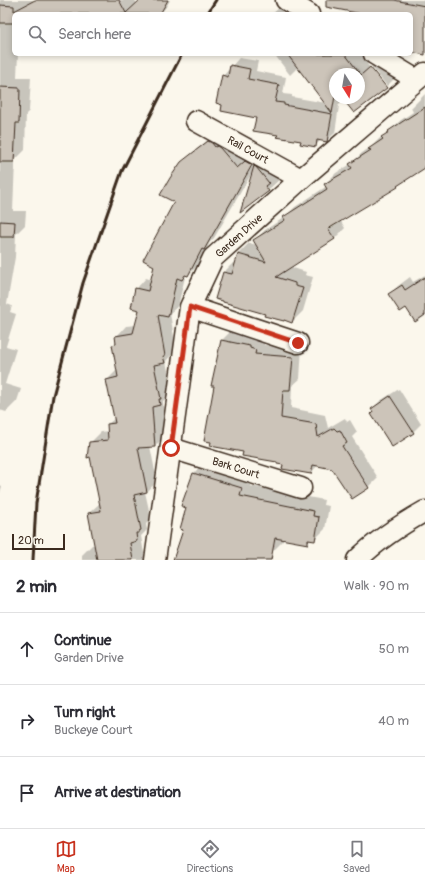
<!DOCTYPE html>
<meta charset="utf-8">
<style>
body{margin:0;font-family:Pangolin,sans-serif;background:#f2f2f3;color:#2b2b33}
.compass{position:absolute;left:329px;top:68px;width:36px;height:36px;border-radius:50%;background:#fff;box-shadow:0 2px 6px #0003;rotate:169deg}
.scale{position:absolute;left:12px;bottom:10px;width:53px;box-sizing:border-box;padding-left:4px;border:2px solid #3b2a1e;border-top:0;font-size:11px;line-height:14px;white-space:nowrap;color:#3b2a1e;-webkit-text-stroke:3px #fbf7ec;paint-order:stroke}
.stop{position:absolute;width:12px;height:12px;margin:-9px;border:3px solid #c8321e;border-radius:50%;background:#fff}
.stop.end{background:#c8321e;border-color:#fff;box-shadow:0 1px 4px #0008}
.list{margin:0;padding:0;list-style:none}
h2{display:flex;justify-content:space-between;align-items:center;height:52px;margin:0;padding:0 16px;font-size:17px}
h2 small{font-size:13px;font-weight:400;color:#7c7c81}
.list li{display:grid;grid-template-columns:26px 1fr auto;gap:12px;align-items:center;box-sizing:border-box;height:72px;padding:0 16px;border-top:1px solid #e1e1e2}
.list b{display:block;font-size:15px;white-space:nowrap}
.list p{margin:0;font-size:13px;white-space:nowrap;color:#7c7c81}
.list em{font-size:13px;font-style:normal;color:#7c7c81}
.icon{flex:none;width:22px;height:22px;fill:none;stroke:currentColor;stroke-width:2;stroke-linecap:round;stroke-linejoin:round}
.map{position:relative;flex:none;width:425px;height:560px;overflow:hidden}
.search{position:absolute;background:#fff;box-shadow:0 2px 6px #0003;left:12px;right:12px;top:12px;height:44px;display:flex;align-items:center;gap:10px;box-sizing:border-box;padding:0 14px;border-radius:6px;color:#7c7c81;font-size:15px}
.sheet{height:268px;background:#fff}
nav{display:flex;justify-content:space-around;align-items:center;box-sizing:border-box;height:56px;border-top:1px solid #e1e1e2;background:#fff;font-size:11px;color:#7c7c81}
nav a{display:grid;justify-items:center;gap:2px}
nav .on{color:#c8321e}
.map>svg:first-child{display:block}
.shadow{fill:#0003}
.building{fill:#ccc4b9;stroke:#3b2a1e}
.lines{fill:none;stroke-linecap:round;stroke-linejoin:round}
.minor-casing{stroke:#3b2a1e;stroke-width:23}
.minor{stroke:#fbf7ec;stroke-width:20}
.rail{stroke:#3b2a1e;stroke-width:3}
.route{stroke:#c8321e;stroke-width:5}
.labels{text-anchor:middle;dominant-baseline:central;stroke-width:3.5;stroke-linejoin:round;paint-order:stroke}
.street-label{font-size:11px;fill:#3b2a1e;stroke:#fbf7ec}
</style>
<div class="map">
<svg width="425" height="560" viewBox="0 0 425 560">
<rect width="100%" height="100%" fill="#fbf7ec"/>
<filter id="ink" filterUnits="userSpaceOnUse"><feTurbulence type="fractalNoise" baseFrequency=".025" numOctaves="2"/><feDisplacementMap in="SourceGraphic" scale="8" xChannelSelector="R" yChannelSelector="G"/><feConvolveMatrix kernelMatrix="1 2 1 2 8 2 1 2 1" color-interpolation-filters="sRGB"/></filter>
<g filter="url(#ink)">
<path class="shadow" d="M 0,0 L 33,0 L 33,11 L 30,14 L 14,14 L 14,54 L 18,54 L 17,77 L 31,77 L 29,111 L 26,114 L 25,150 L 15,160 L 13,211 L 26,211 L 25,225 L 16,234 L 15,257 L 7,304 L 12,306 L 10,312 L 16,314 L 6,346 L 16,349 L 5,384 L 21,389 L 17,401 L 6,412 L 0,410 Z
M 39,0 L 135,0 L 137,4 L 141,0 L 170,0 L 166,7 L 159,14 L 42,14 Z
M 333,0 L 425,0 L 425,54 L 411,51 L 411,14 L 367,14 Z
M 279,8 L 284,14 L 272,14 Z
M 274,54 L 361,54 L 368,63 L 367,64 L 385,87 L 354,112 L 344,98 L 359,98 L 359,74 L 335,74 L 335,98 L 342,98 L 341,103 L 338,106 L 339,106 L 335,133 L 326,141 L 321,140 L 315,146 L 302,141 L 280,135 L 257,117 L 223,76 L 239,58 L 258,61 L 256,71 L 286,77 L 283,94 L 292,95 L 292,97 L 326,103 L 298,67 L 290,75 Z
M 380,59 L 395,78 L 387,86 L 371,66 Z
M 425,94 L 425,167 L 401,182 L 397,187 L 340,220 L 345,228 L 334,239 L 290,267 L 306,272 L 305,275 L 313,277 L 303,311 L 292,322 L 216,298 L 224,272 L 235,261 L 236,261 L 238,254 L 249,243 L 257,245 L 254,241 L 265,230 L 285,217 L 295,207 L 327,186 L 325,184 L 336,173 L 351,164 L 362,153 L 372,146 L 380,138 L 386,134 L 401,120 L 413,112 L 411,108 Z
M 219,131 L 280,179 L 268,190 L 253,171 L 214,238 L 210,242 L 198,265 L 188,275 L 187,274 L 185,277 L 178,306 L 170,313 L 175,344 L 173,346 L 174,352 L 166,361 L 171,387 L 170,394 L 163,401 L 165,436 L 155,446 L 150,446 L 157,481 L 147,492 L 145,492 L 151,519 L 146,524 L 147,530 L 141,536 L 145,560 L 82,560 L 82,555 L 92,545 L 95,545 L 89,513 L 100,503 L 90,443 L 101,432 L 109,431 L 108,424 L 115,418 L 107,380 L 118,369 L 114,345 L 117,342 L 116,337 L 126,326 L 136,325 L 140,309 L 136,289 L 146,278 L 152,280 L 175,201 L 182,163 L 193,152 Z
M 425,275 L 425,316 L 416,322 L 406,307 L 390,294 L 398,286 L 410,277 L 413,282 Z
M 232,330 L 265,340 L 264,345 L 302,347 L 300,379 L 292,386 L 291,408 L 325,415 L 328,428 L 345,418 L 347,422 L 350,420 L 357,432 L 352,437 L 378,478 L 368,488 L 333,468 L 318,465 L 311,473 L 278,462 L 244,452 L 222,340 Z
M 399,389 L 421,424 L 413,432 L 374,412 L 372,409 L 380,401 Z
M 204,462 L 252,478 L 250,486 L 324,500 L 323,505 L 329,506 L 325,529 L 314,540 L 311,539 L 307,543 L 283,538 L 283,541 L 272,552 L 232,560 L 174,560 L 184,529 L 188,507 L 183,506 L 194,473 Z
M 0,485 L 2,486 L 0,493 Z"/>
<path class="building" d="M 35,0 L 119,0 L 126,13 L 140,0 L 168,0 L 160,14 L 14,14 L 14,23 L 0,23 L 0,5 L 14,6 L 14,11 Z
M 326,0 L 394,0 L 425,6 L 425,55 L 411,52 L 411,14 L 362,14 L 326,7 Z
M 287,54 L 345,54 L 361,75 L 370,67 L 387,88 L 354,113 L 342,98 L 359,98 L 359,74 L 335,74 L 335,96 L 332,113 Z
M 230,65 L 250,69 L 248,79 L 279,85 L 275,102 L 284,103 L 284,105 L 332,114 L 327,142 L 317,140 L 316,147 L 300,144 L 301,141 L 276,137 L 278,135 L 253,131 L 256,118 L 221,111 L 222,105 L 216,103 L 222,75 L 228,77 Z
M 0,87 L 20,88 L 19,123 L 16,123 L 14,162 L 0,162 Z
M 425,107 L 425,168 L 397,186 L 398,187 L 328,229 L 335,239 L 276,277 L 295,283 L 295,286 L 303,288 L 292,323 L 284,320 L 284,321 L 264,316 L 265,314 L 223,302 L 223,301 L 215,299 L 223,272 L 232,274 L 238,254 L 266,262 L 253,240 L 285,220 L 283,217 L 327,189 L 324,184 L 352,168 L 349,164 L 371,150 L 368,149 L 383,139 L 381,137 L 389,132 L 388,131 Z
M 208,141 L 212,143 L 215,147 L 217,146 L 220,148 L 237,168 L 245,161 L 252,165 L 204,250 L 202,249 L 188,276 L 185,275 L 182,280 L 177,278 L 168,317 L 158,315 L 165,356 L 163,356 L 165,363 L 154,365 L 161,399 L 159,399 L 160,405 L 152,407 L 155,447 L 138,448 L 147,492 L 134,495 L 141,530 L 139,531 L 139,533 L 136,533 L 137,541 L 130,543 L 133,560 L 97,560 L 88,513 L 101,511 L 90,457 L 87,458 L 89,442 L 108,440 L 107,424 L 115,423 L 106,380 L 118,377 L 112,345 L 116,344 L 115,336 L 133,333 L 139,310 L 131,308 L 135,288 L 148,291 L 154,266 L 143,260 L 174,202 L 160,195 L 170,178 L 181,162 Z
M 254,166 L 256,167 L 269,183 L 265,186 L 269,191 L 240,213 Z
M 0,221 L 15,222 L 14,237 L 0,237 Z
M 425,277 L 425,315 L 415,322 L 406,308 L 400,312 L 388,294 L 402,285 L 405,290 Z
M 221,340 L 250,346 L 250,348 L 256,350 L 255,354 L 293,357 L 290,390 L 283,390 L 281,418 L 316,424 L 318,437 L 334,428 L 337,431 L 340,430 L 347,443 L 342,446 L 369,488 L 352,499 L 332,469 L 313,465 L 311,474 L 282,469 L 283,465 L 277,464 L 277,462 L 242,456 L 243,452 L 210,446 L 211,442 L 204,441 L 214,386 L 211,386 Z
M 390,396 L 414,433 L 392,447 L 371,414 L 373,412 L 371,409 Z
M 193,473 L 242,488 L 240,496 L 314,511 L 313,516 L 319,517 L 315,541 L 308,540 L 308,544 L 275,538 L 271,560 L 173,560 L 183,530 L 180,529 L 186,508 L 181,506 Z"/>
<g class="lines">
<defs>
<path id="minor" d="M 286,0 L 309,14
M 374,54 L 417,80
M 196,121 L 301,179
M 190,307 L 298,343
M 171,448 L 301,488
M 155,560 L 190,307 L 213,258 L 301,179 L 425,73
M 357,560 C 376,541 402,524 425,511"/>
</defs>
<use href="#minor" class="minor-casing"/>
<use href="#minor" class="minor"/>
<path class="rail" d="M 207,14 L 216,0
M 33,560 L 36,503 L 53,396 L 83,283 L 122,171 L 182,54"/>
</g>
</g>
<g class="lines" filter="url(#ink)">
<path class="route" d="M 171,448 L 190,307 L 298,343"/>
</g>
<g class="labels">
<g class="street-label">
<text transform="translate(248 150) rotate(29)">Rail Court</text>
<text transform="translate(239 236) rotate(-42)">Garden Drive</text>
<text transform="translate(236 468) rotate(17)">Bark Court</text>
</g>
</g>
</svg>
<svg class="compass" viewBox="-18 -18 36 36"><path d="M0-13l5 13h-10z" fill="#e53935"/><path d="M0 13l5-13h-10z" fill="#7c7c81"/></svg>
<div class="scale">20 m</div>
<div class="stop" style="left:171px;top:448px"></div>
<div class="stop end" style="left:298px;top:343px"></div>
<div class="search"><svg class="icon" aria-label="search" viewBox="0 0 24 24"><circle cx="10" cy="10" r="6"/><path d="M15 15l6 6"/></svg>Search here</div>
</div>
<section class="sheet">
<h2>2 min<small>Walk · 90 m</small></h2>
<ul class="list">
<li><svg class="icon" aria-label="ahead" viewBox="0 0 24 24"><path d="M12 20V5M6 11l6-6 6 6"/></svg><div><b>Continue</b><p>Garden Drive</p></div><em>50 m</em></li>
<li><svg class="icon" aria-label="right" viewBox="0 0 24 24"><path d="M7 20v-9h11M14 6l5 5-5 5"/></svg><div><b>Turn right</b><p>Buckeye Court</p></div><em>40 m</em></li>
<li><svg class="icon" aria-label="arrive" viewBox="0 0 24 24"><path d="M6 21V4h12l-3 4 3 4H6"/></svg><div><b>Arrive at destination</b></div></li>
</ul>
</section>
<nav>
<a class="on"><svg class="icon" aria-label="map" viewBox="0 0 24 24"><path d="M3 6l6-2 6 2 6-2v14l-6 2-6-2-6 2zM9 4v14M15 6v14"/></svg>Map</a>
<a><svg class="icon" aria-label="directions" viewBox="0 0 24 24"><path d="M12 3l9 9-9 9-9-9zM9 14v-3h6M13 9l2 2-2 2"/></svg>Directions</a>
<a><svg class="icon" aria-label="saved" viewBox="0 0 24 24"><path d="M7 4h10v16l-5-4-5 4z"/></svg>Saved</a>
</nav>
